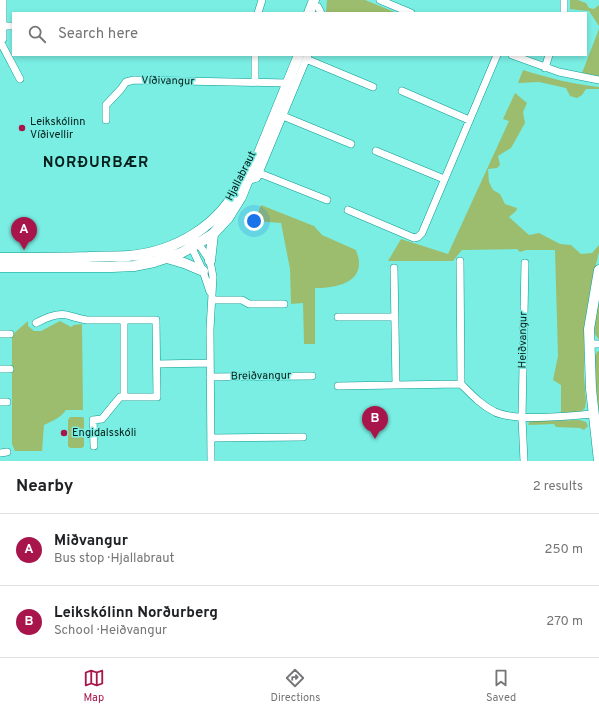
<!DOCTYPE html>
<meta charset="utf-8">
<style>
body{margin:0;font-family:Overpass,sans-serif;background:#f2f2f2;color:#202124}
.you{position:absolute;left:254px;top:221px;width:14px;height:14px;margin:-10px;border:3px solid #fff;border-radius:50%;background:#1a73e8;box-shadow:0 0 0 6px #1a73e833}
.badge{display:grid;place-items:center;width:26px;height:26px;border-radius:50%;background:#a8154b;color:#fff;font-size:13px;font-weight:700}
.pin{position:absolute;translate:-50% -33px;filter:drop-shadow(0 1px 2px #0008)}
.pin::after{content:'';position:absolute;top:21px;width:14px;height:12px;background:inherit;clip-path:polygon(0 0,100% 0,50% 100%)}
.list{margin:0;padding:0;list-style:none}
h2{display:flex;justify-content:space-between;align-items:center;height:52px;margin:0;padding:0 16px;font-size:17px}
h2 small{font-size:13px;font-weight:400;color:#757577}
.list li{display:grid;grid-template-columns:26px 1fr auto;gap:12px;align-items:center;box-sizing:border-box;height:72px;padding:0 16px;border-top:1px solid #e0e0e0}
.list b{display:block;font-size:15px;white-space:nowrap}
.list p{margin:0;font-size:13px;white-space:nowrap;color:#757577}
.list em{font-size:13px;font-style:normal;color:#757577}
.icon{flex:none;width:22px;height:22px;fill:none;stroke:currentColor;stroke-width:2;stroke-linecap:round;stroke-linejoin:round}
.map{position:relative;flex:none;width:599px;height:461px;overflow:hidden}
.search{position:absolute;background:#fff;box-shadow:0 2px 6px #0003;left:12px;right:12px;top:12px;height:44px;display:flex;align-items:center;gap:10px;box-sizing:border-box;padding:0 14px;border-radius:0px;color:#757577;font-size:15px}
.sheet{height:196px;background:#fff}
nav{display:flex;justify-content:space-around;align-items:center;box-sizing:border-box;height:56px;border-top:1px solid #e0e0e0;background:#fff;font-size:11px;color:#757577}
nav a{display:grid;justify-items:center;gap:2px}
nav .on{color:#a8154b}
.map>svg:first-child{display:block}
.green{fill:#9cbd6d}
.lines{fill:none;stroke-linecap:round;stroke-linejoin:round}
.street-casing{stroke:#0b9b92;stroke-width:8}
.secondary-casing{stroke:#0b9b92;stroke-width:11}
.street{stroke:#fff;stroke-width:7}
.secondary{stroke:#fff;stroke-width:10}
.poi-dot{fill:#a8154b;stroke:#7aeee3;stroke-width:1.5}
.labels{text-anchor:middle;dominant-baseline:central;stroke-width:3;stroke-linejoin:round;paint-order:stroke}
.street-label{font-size:11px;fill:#041e1b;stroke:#7aeee3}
.poi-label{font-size:11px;fill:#041e1b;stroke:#7aeee3;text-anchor:start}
.district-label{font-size:15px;font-weight:bold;letter-spacing:1px;fill:#041e1b;stroke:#7aeee3}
</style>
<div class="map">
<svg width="599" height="461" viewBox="0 0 599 461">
<rect width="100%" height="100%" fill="#7aeee3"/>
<path class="green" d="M 327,0 L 365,0 L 397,13 L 326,13 Z
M 570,0 L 578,0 L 586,3 L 589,8 L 594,9 L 599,5 L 599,26 L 589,11 L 570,9 Z
M 599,29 L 599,76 L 582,73 Z
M 523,70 C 548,78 573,84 599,87 L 599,89 L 586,89 L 582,95 L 577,98 L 570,96 L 566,88 L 539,82 L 518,83 Z
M 515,93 L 527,103 L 523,112 L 525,123 L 511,148 L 498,156 L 500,165 L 497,168 L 488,169 L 489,182 L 493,190 L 500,194 L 505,204 L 517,208 L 516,211 L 509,217 L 529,235 L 539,233 L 560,244 L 571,245 L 581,254 L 592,253 L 599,245 L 599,252 L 591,285 L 584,327 L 584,375 L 586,402 L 585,408 L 581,412 L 561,413 L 561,385 L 553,380 L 558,356 L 555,250 L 526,250 L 520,252 L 517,249 L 462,250 L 453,261 L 388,261 L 401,239 L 448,254 L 509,121 L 503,119 Z
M 261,205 L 314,226 L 322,235 L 356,250 C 357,254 359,258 359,262 C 360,285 331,288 315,288 L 315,344 L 304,344 L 303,303 L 291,304 L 290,269 L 281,223 L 255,221 Z
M 599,286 L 599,340 L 595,334 L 594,325 Z
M 28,321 L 28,326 L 34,331 L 41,331 L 60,321 L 71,327 L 74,325 L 82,324 L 83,410 L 66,410 C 60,418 53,421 44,425 L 42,451 L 15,451 L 12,444 L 12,335 Z
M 599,351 L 599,411 L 598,410 L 594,358 L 597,352 Z
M 70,417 L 83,417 L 84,419 L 84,446 L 82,448 L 70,448 L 68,446 L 68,420 Z
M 580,420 L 586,422 L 588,426 L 584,430 L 580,428 L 556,427 L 554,424 L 528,425 L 529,422 L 532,421 Z"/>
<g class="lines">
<defs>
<path id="street" d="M 380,0 L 411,13
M 318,7 L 321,13
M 258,13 L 262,0
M 564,13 L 564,0
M 4,26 L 13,26
M 0,43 L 3,39 L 3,0
M 1,43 L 20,79
M 512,55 L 559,72 L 599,80
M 306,59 L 373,87
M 545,68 L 549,55
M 255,82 L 255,55
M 402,91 L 469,120
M 283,116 L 351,144
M 106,120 L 106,105 L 121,89 L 126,82 L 134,80 L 287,83
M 376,151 L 444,179
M 259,173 L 327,200
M 246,181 L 257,178 L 259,173 L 308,55
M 348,210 L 414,238 L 418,237 L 422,233 L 497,55
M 196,240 L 210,261 L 213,277 L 210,329 L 211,461
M 190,244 L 203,271 L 210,292
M 460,261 L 461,384
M 394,268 L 396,385 L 461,384 C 471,394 481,405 495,412 C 517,422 568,416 593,414
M 212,300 L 242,300 L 249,304 L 284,304
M 338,317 L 395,317
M 124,320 L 124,397
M 36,323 C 46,318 56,313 67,315 C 74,317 80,319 87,320 L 156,320 L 157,397 L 120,397 L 102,419 L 93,420 L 94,446
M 0,334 L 10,334
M 590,344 L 599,344
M 157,364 L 210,363
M 0,369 L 10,369
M 210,377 L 312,376
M 338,386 L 396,385
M 0,402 L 7,402
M 211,438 L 303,437
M 0,453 L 7,452
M 524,461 L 522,418 L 525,263"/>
<path id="secondary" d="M 309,13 L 314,0
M 0,258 C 29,258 59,258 88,257 C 101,256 115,257 128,256 C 176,252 221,225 241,181
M 167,258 L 184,263 L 203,271
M 210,261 L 213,234
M 0,267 L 112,267 L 134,266 L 154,262 L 181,253 L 199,243 L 213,234 L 228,218 L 241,197 L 299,55
M 599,461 L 591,389 L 589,329 L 599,270"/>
</defs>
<use href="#street" class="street-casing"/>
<use href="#secondary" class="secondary-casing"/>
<use href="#street" class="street"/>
<use href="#secondary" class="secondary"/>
</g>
<g class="poi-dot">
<circle cx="22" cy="128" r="4"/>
<circle cx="64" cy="433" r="4"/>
</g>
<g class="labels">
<g class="street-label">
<text transform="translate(168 81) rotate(1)">Víðivangur</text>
<text transform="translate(241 176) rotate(-63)">Hjallabraut</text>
<text transform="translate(523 340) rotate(-89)">Heiðvangur</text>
<text transform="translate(261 376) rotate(-1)">Breiðvangur</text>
</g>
<g class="poi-label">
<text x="30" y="122">Leikskólinn<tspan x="30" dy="13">Víðivellir</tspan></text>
<text x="72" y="433">Engidalsskóli</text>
</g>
<g class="district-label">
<text x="96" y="163">NORÐURBÆR</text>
</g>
</g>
</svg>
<div class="you"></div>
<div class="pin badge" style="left:24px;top:250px">A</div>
<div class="pin badge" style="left:375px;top:439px">B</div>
<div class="search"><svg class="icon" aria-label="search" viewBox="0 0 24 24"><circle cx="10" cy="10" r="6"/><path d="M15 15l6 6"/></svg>Search here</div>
</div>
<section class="sheet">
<h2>Nearby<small>2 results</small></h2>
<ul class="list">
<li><span class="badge">A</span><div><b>Miðvangur</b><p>Bus stop · Hjallabraut</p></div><em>250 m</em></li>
<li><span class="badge">B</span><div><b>Leikskólinn Norðurberg</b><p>School · Heiðvangur</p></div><em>270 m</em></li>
</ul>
</section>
<nav>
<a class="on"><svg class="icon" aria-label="map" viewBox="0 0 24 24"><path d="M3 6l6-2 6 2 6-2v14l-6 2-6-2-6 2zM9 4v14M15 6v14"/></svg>Map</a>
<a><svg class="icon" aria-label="directions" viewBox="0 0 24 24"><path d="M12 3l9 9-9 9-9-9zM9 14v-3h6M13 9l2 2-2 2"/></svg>Directions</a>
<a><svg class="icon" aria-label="saved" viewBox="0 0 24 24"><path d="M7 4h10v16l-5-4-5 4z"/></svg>Saved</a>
</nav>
